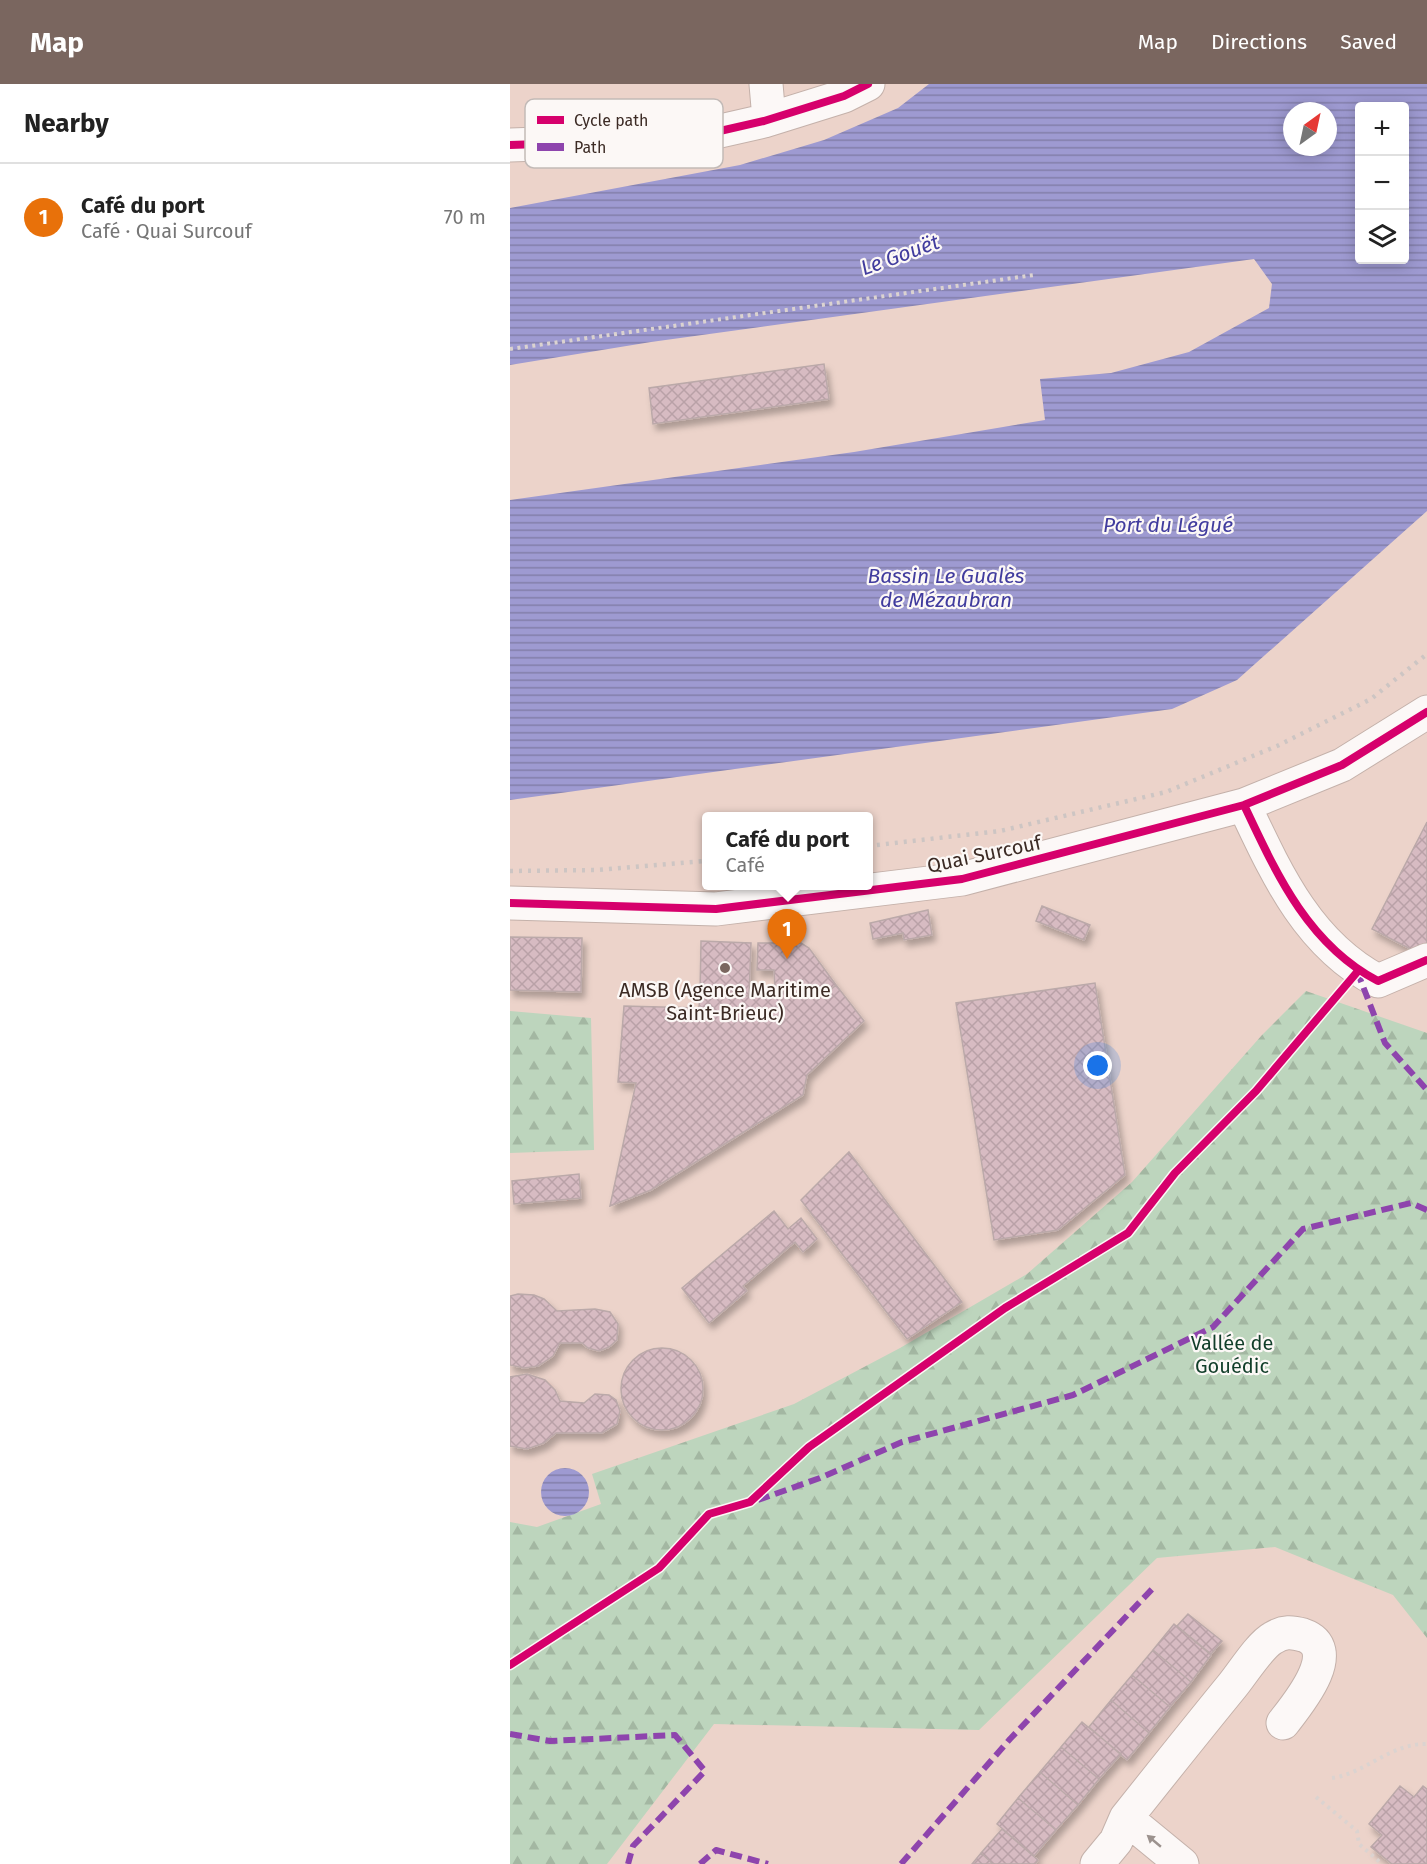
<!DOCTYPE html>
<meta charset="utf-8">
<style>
body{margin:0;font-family:"Fira Sans",sans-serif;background:#f6f6f6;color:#222}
.controls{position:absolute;right:18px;top:18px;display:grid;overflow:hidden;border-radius:6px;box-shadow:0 3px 15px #0003}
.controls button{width:54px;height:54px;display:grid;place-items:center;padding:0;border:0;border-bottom:2px solid #e0e0e0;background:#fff;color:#222;font:30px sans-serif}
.compass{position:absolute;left:773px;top:18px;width:54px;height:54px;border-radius:50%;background:#fff;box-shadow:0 3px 15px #0003;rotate:33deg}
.you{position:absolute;left:588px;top:982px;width:21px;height:21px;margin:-15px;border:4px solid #fff;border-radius:50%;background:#1a73e8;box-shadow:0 0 0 9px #1a73e833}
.badge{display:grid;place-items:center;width:39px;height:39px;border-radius:50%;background:#7a665f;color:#fff;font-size:20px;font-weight:700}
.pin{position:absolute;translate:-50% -50px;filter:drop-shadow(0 2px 3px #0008)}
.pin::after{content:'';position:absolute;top:32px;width:21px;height:18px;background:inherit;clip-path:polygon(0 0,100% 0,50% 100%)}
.popup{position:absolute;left:192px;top:728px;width:171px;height:78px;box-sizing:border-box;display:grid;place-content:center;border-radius:6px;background:#fff;filter:drop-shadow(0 2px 4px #0005);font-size:20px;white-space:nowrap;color:#767676}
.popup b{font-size:22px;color:#222}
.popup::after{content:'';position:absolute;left:50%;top:100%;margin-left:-12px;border:12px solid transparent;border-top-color:#fff}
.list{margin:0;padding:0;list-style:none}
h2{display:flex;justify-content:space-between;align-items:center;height:78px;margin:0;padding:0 24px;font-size:26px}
h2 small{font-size:20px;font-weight:400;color:#767676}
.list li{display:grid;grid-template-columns:39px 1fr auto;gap:18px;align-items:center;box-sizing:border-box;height:108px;padding:0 24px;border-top:2px solid #e0e0e0}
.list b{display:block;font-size:22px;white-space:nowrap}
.list p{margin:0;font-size:20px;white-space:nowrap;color:#767676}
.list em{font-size:20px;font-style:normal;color:#767676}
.icon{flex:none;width:33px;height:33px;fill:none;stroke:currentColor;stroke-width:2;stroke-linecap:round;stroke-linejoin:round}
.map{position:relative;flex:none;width:917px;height:1780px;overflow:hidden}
header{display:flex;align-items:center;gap:36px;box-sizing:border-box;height:84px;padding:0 30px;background:#7a665f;color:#fff}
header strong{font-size:28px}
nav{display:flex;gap:33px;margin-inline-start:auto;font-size:21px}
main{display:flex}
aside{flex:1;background:#fff}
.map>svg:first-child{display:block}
.forest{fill:url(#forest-firs)}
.water{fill:url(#water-rules);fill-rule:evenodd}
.building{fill:url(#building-cross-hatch);stroke:#bba9a9;stroke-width:1.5;filter:url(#shadow)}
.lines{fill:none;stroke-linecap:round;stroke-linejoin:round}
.minor-casing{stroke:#c4b1aa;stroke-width:35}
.path{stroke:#dbd3d0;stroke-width:4;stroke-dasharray:3 4.5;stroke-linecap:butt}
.minor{stroke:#fcf8f7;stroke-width:33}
.rail{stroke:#cdc5c3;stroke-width:4.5;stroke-dasharray:3 6;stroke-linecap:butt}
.quiet{stroke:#8e44ad;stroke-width:6;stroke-dasharray:12 6;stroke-linecap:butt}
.cycleway-casing{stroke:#fcf8f6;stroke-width:11}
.cycleway{stroke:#d6006c;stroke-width:8}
.oneway{fill:#9c928e}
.poi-dot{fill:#7a665f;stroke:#fcf8f6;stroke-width:2}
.labels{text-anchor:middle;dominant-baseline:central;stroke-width:4.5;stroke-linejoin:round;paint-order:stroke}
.street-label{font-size:20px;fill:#3c2b25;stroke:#fcf8f6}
.poi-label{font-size:20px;fill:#3c2b25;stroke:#fcf8f6}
.park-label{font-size:20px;fill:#113e29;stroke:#fcf8f6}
.water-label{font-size:21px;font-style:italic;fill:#413c9e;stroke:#fcf8f6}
.key{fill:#fcf8f6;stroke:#c2bab7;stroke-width:1.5}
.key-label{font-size:16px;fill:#3c2b25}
</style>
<header>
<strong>Map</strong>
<nav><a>Map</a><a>Directions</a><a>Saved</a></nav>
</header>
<main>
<aside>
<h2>Nearby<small></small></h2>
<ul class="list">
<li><span class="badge" style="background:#e8710a">1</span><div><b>Café du port</b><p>Café · Quai Surcouf</p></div><em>70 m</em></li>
</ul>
</aside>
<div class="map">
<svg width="917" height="1780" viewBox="0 0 917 1780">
<defs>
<pattern id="forest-firs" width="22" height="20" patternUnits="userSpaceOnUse" patternTransform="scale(1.5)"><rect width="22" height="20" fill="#bdd5bd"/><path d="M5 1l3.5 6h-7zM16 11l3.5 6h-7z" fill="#a3b7a2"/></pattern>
<pattern id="water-rules" width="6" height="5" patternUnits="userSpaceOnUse" patternTransform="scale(1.5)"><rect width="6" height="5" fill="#9e9ad1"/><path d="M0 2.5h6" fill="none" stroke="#827ea9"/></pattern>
<pattern id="building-cross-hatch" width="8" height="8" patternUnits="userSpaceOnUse" patternTransform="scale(1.5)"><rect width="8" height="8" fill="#d7bbc2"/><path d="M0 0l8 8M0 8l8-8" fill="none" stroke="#b9a1a7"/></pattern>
<filter id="shadow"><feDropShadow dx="3.5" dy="6" stdDeviation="3" flood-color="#0004"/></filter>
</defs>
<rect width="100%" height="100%" fill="#ecd3ca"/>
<path class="forest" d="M 796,907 L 917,949 L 917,1554 L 883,1511 L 765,1463 L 647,1474 L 469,1646 L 204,1640 L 97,1780 L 0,1780 L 0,1438 L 27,1443 L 91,1420 L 82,1390 L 284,1320 L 390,1264 L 517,1190 L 622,1098 L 752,951 Z
M 0,927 L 81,934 L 84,1066 L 0,1069 Z"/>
<path class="water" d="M 419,0 L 917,0 L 917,427 L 727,596 L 662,625 L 0,716 L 0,416 L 344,368 L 535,336 L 530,295 L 601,289 L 679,268 L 759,224 L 762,200 L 744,175 L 141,258 L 0,281 L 0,124 L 230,81 L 314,56 L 388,24 ZM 850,22 L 894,22 L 894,176 L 850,176 ZM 782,27 L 818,27 L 818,63 L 782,63 Z
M31 1408a24 24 0 1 1 48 0a24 24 0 1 1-48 0Z"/>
<path class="building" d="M 314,280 L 319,315 L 143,340 L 139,304 Z
M 917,738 L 917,865 L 910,870 L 862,845 Z
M 532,822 L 580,841 L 574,856 L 526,837 Z
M 418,826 L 422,851 L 394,856 L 393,849 L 363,855 L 360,839 Z
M 0,853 L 72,854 L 71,908 L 0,906 Z
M 191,857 L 241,859 L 239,912 L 190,910 Z
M 248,859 L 291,859 L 299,864 L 326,901 L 316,910 L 265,908 L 264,886 L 247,886 Z
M 585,899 L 615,1091 L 548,1146 L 484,1156 L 446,919 Z
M 326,901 L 354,937 L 297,991 L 293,1011 L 141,1106 L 100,1122 L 126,999 L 108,998 L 114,922 L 189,924 L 190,910 L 239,912 L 247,911 L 247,906 L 316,910 Z
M 339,1068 L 452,1218 L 397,1255 L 291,1116 Z
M 69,1090 L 71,1114 L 4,1120 L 2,1097 Z
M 264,1127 L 278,1145 L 291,1134 L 307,1155 L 293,1168 L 285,1158 L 233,1202 L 237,1207 L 199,1239 L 172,1204 Z
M 8,1210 L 24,1211 L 34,1215 L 47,1227 L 85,1225 L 100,1228 L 108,1240 L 107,1256 L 99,1263 L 89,1267 L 78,1264 L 72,1259 L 50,1259 L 43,1272 L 28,1282 L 14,1284 L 0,1281 L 0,1212 Z
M111 1305a41 41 0 1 1 82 0a41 41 0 1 1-82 0Z
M 17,1290 L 35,1296 L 45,1306 L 50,1317 L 74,1319 L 85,1310 L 99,1311 L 106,1316 L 110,1327 L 107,1340 L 92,1349 L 46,1349 L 34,1359 L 17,1365 L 0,1362 L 0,1293 Z
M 678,1530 L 712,1557 L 701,1570 L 667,1542 Z
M 664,1540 L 701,1571 L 681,1598 L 643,1566 Z
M 643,1566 L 681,1598 L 660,1623 L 622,1591 Z
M 622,1591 L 660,1623 L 639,1649 L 601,1616 Z
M 601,1616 L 639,1649 L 617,1676 L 579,1643 Z
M 572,1638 L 611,1670 L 589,1695 L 551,1663 Z
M 551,1663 L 589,1695 L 568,1721 L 530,1688 Z
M 530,1688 L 568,1721 L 546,1746 L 508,1714 Z
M 890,1702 L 904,1713 L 913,1702 L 917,1705 L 917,1780 L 882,1780 L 861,1763 L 872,1751 L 859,1740 Z
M 508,1714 L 546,1746 L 524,1772 L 487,1740 Z
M 492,1745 L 528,1776 L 525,1780 L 483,1780 L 471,1769 Z
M 471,1769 L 483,1780 L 462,1780 Z"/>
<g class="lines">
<defs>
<path id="minor" d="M 256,0 L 259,35
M 0,61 L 175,55 L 254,37 L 334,12 L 358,0
M 734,721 C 767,791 798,860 868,897 L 917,876
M 0,819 L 206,825 L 452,795 L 734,721 L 832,681 L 917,628
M 616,1734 L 672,1780
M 587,1780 L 606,1757 L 616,1734 C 651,1690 686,1646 722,1602 C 732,1590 750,1561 763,1554 C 774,1547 782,1548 793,1551 C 834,1565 787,1621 773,1639"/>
</defs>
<use href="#minor" class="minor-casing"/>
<path class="path" d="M 0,265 L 524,191
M 822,1694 C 856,1689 881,1659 917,1660
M 806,1713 L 847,1747 L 849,1760 L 872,1780"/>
<use href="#minor" class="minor"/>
<path class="rail" d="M 358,762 L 490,747 L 656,708 L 767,662 L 861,615 L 917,570
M 0,787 L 86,786 L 196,777"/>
<path class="quiet" d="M 847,887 L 875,959 L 917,1006
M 248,1416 L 310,1394 L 392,1358 L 563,1311 L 703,1243 L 793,1145 L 901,1119 L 917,1126
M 0,1650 L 40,1657 L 165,1651 L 195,1687 L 123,1762 L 118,1780
M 190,1780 L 206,1766 L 258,1780
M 391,1780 L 500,1655 L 645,1502"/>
<defs>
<path id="cycleway" d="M 0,61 L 175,55 L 254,37 L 334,12 L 358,0
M 734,721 C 767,791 798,860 868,897 L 917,876
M 0,819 L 206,825 L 452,795 L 734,721 L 832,681 L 917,628
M 0,1581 L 149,1484 L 199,1430 L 240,1418 L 299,1363 L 495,1224 L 618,1149 L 665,1089 L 746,1007 L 848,887"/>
</defs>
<use href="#cycleway" class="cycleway-casing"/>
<use href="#cycleway" class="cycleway"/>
</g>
<defs><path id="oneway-solid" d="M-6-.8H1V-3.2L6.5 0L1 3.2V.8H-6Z" transform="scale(1.5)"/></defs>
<use class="oneway" href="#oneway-solid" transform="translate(644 1757) rotate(-140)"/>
<circle class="poi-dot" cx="215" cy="884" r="6"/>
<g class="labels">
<g class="street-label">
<text transform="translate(474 770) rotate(-12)">Quai Surcouf</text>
</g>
<g class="poi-label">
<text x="215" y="906">AMSB (Agence Maritime<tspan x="215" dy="23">Saint-Brieuc)</tspan></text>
</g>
<g class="park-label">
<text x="722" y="1259">Vallée de<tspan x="722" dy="23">Gouédic</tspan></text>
</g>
<g class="water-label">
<text transform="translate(390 171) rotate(-20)">Le Gouët</text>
<text x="658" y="441">Port du Légué</text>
<text x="436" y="492">Bassin Le Gualès<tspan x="436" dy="24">de Mézaubran</tspan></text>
</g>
</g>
<rect x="15" y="15" width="198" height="69" rx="9" class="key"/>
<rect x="27" y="32" width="27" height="8" fill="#d6006c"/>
<rect x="27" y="59" width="27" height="8" fill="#8e44ad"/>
<g class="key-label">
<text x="64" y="42">Cycle path</text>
<text x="64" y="69">Path</text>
</g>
</svg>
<div class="controls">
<button>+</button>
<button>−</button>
<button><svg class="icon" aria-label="layers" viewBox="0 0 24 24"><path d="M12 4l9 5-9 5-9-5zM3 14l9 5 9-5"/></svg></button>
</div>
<svg class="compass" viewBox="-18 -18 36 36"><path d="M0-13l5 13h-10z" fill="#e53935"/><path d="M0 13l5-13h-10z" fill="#767676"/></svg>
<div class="you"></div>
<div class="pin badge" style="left:277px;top:875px;background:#e8710a">1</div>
<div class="popup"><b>Café du port</b>Café</div>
</div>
</main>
